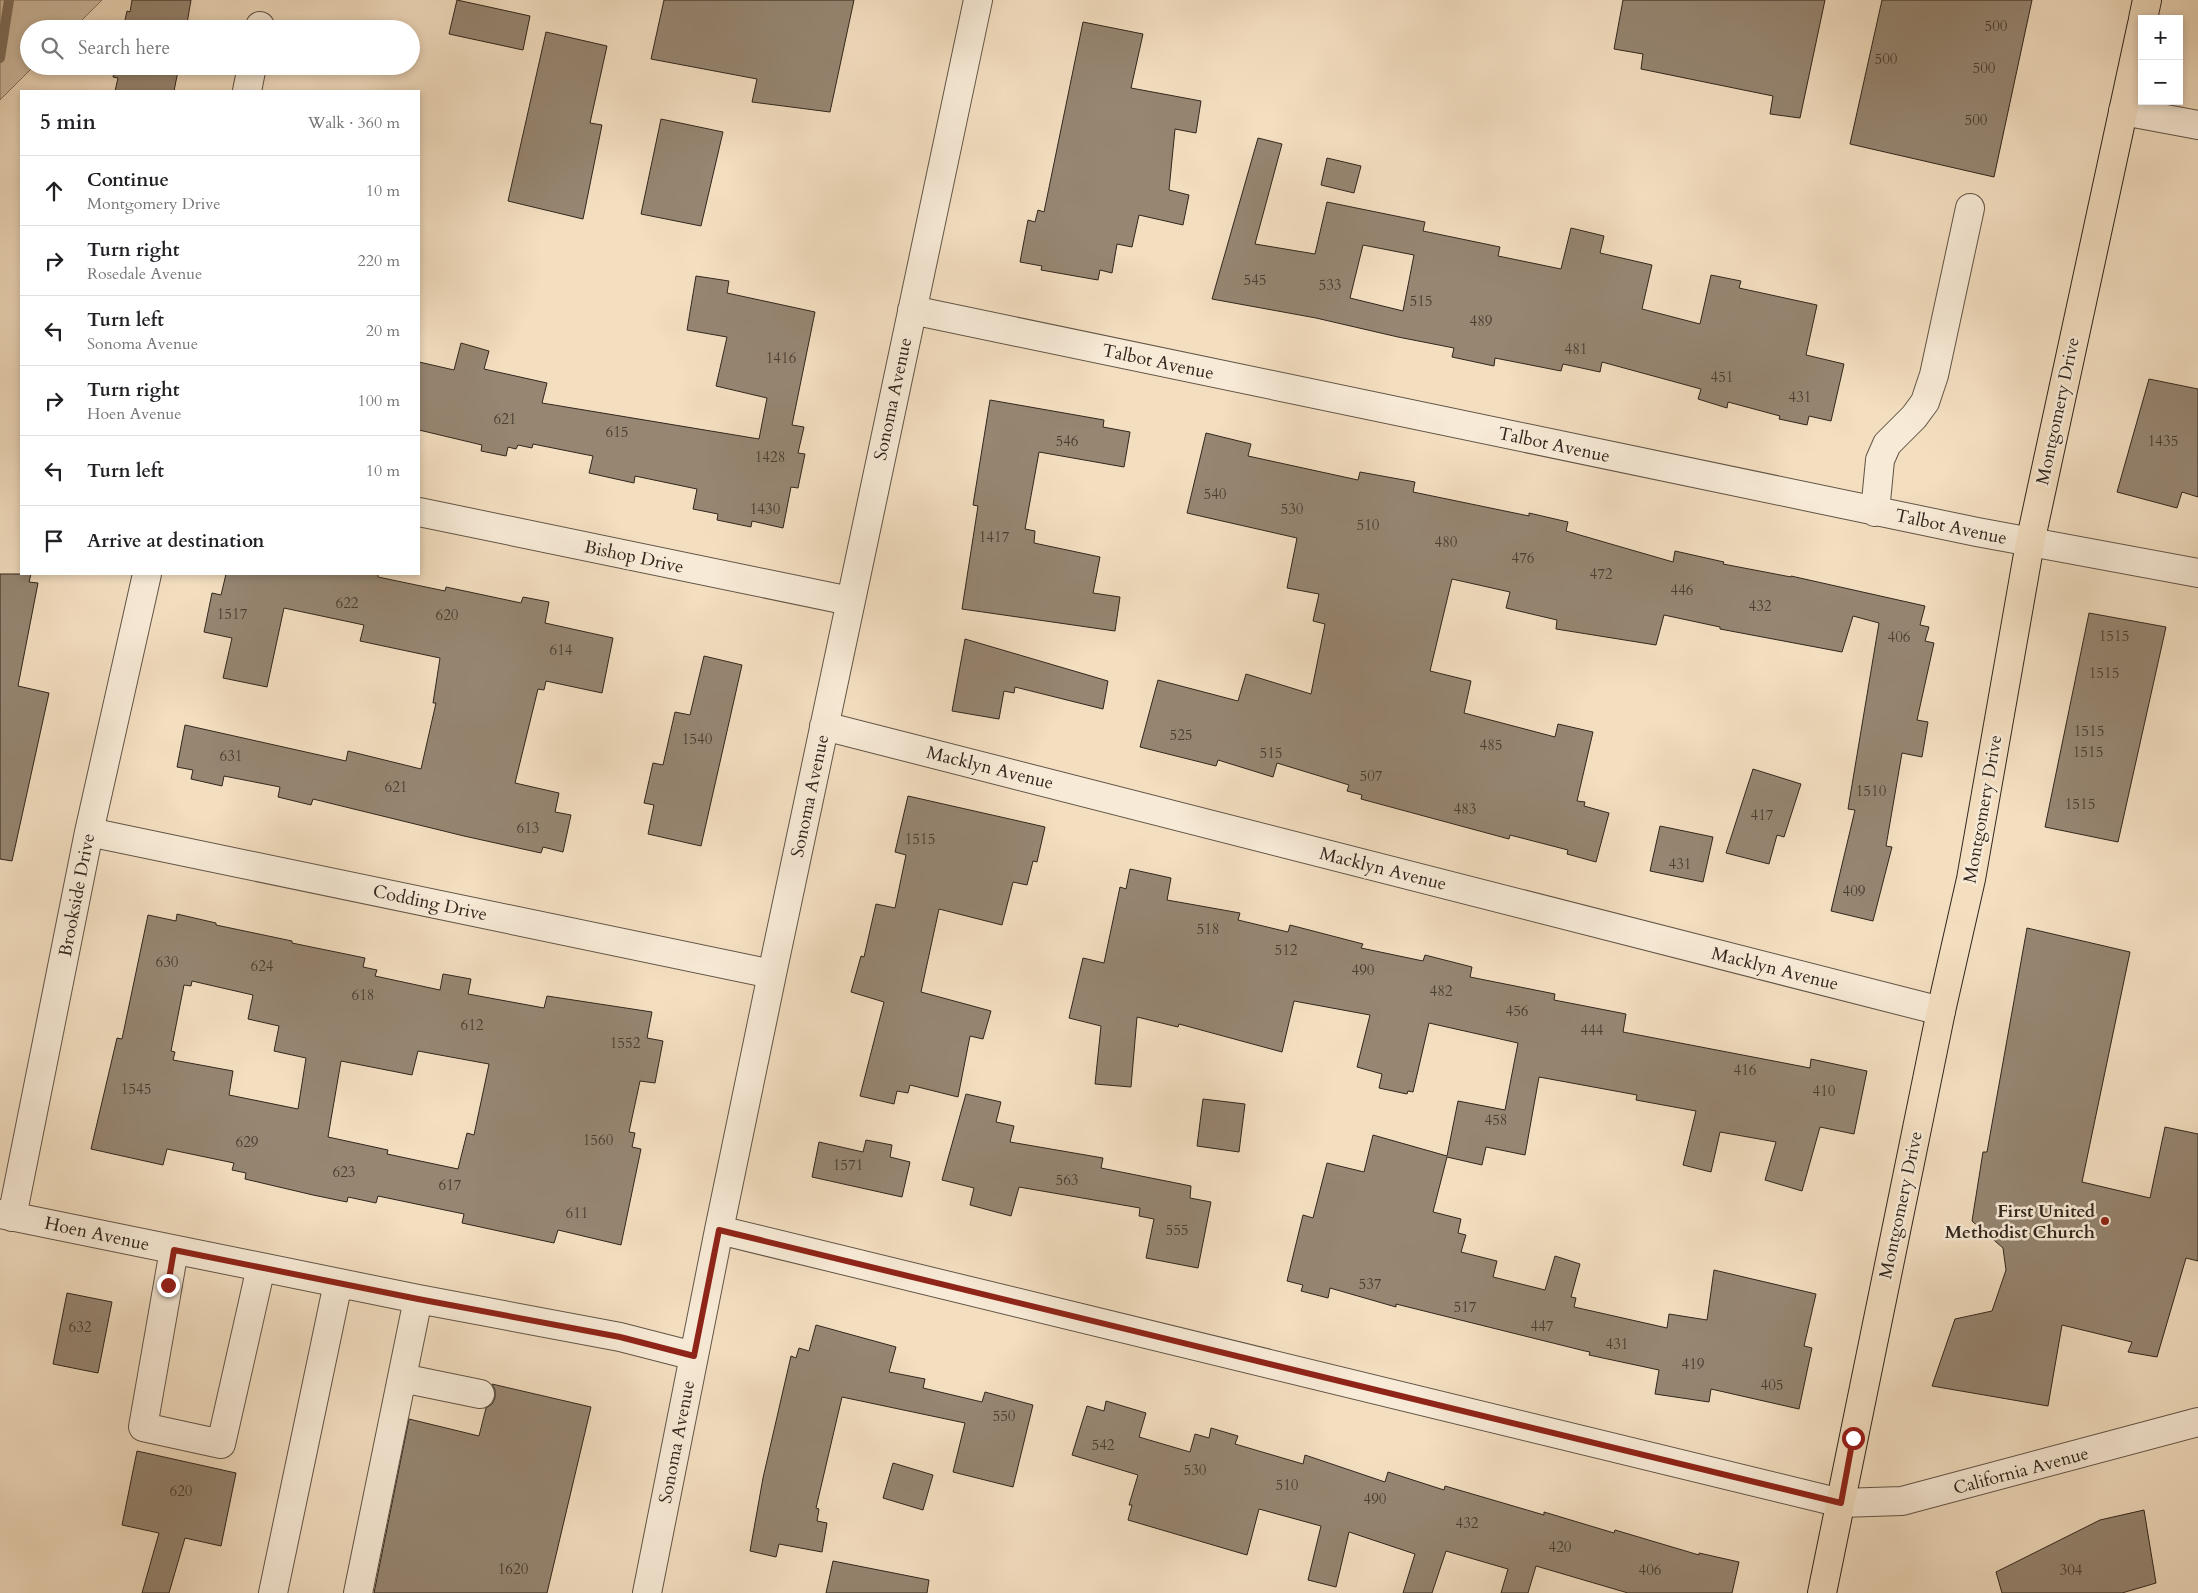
<!DOCTYPE html>
<meta charset="utf-8">
<style>
body{margin:0;font-family:Cardo,serif;background:#f6f6f6;color:#202124}
.controls{position:absolute;right:15px;top:15px;display:grid;overflow:hidden;border-radius:0px;box-shadow:0 2px 8px #0003}
.controls button{width:45px;height:45px;display:grid;place-items:center;padding:0;border:0;border-bottom:1px solid #e0e0e0;background:#fff;color:#202124;font:25px sans-serif}
.stop{position:absolute;width:15px;height:15px;margin:-11px;border:4px solid #8f2418;border-radius:50%;background:#fff}
.stop.end{background:#8f2418;border-color:#fff;box-shadow:0 1px 5px #0008}
.list{margin:0;padding:0;list-style:none}
h2{display:flex;justify-content:space-between;align-items:center;height:65px;margin:0;padding:0 20px;font-size:21px}
h2 small{font-size:16px;font-weight:400;color:#757577}
.list li{display:grid;grid-template-columns:32px 1fr auto;gap:15px;align-items:center;box-sizing:border-box;height:70px;padding:0 20px;border-top:1px solid #e0e0e0}
.list b{display:block;font-size:19px;white-space:nowrap}
.list p{margin:0;font-size:16px;white-space:nowrap;color:#757577}
.list em{font-size:16px;font-style:normal;color:#757577}
.icon{flex:none;width:28px;height:28px;fill:none;stroke:currentColor;stroke-width:2;stroke-linecap:round;stroke-linejoin:round}
.map{position:relative;flex:none;width:2198px;height:1593px;overflow:hidden}
.search{position:absolute;background:#fff;box-shadow:0 2px 8px #0003;left:20px;top:20px;width:400px;height:55px;display:flex;align-items:center;gap:12px;box-sizing:border-box;padding:0 18px;border-radius:28px;color:#757577;font-size:19px}
.panel{position:absolute;background:#fff;box-shadow:0 2px 8px #0003;left:20px;top:90px;width:400px;height:485px;border-radius:0px}
.map>svg:first-child{display:block}
.green{fill:#d2bfa4;stroke:#827260}
.lines{fill:none;stroke-linecap:round;stroke-linejoin:round}
.stream{stroke:#7e6f5e;stroke-width:10}
.building{fill:#968672;stroke:#31261d;fill-rule:evenodd}
.minor-casing{stroke:#625446;stroke-width:30}
.major-casing{stroke:#31261d;stroke-width:30}
.minor{stroke:#f7ead6;stroke-width:28}
.major{stroke:#f3dec0;stroke-width:28}
.route{stroke:#8f2418;stroke-width:6}
.poi-dot{fill:#8f2418;stroke:#f7ead6;stroke-width:2}
.labels{text-anchor:middle;dominant-baseline:central;stroke-width:5;stroke-linejoin:round;paint-order:stroke}
.number-label{font-size:15px;fill:#4a3e32}
.street-label{font-size:18px;fill:#31261d;stroke:#f7ead6}
.poi-label{font-size:18px;font-weight:bold;fill:#31261d;stroke:#f7ead6;text-anchor:end}
</style>
<div class="map">
<svg width="2198" height="1593" viewBox="0 0 2198 1593">
<rect width="100%" height="100%" fill="#f3dec0"/>
<filter id="stains"><feTurbulence type="fractalNoise" baseFrequency=".004" numOctaves="4"/><feColorMatrix values="0 0 0 0 .2 0 0 0 0 .09 0 0 0 0 .02 0 0 0 .5 -.17"/></filter>
<radialGradient id="worn" r=".72"><stop offset=".6" stop-color="#630" stop-opacity="0"/><stop offset="1" stop-color="#630" stop-opacity=".3"/></radialGradient>
<path class="green" d="M 0,0 L 102,0 L 73,29 L 29,29 L 29,66 L 34,66 L 0,100 Z"/>
<g class="lines">
<path class="stream" d="M 0,58 L 9,0"/>
</g>
<path class="building" d="M 132,0 L 191,0 L 186,29 L 123,29 L 127,11 L 130,12 Z
M 457,0 L 530,16 L 523,50 L 449,34 Z
M 664,0 L 854,0 L 830,112 L 752,102 L 757,79 L 651,59 Z
M 1623,0 L 1825,0 L 1800,118 L 1770,114 L 1773,96 L 1641,69 L 1643,54 L 1614,49 Z
M 1882,0 L 2032,0 L 1994,177 L 1850,144 Z
M 1083,22 L 1143,34 L 1131,88 L 1201,101 L 1196,133 L 1175,129 L 1169,190 L 1189,195 L 1183,225 L 1139,215 L 1132,247 L 1117,244 L 1112,273 L 1100,270 L 1098,280 L 1041,270 L 1042,266 L 1020,262 L 1028,220 L 1035,222 L 1038,210 L 1044,212 Z
M 546,32 L 607,46 L 590,123 L 602,125 L 583,219 L 508,201 Z
M 116,66 L 179,66 L 174,91 L 115,91 L 118,78 L 113,77 Z
M 661,119 L 723,132 L 701,226 L 641,214 Z
M 1258,138 L 1282,144 L 1255,244 L 1315,254 L 1327,202 L 1425,222 L 1423,231 L 1500,247 L 1498,256 L 1561,269 L 1571,228 L 1604,236 L 1600,253 L 1652,265 L 1642,309 L 1700,324 L 1711,275 L 1741,281 L 1739,288 L 1817,305 L 1806,355 L 1844,364 L 1831,421 L 1809,416 L 1807,425 L 1779,419 L 1780,416 L 1728,402 L 1727,408 L 1698,399 L 1701,389 L 1602,362 L 1600,372 L 1563,364 L 1561,371 L 1495,358 L 1494,366 L 1452,357 L 1454,348 L 1398,337 L 1316,318 L 1212,299 ZM 1363,245 L 1414,255 L 1403,311 L 1350,298 Z
M 1327,158 L 1361,166 L 1354,193 L 1321,185 Z
M 696,276 L 729,281 L 727,293 L 815,312 L 792,425 L 804,427 L 798,453 L 805,454 L 798,488 L 791,487 L 783,528 L 752,521 L 751,527 L 717,520 L 718,514 L 693,509 L 697,489 L 635,476 L 634,483 L 589,473 L 593,456 L 533,444 L 532,448 L 518,445 L 516,449 L 508,447 L 506,456 L 481,451 L 482,445 L 419,430 L 419,362 L 454,370 L 461,343 L 489,351 L 484,369 L 547,383 L 542,403 L 759,439 L 767,398 L 716,386 L 727,337 L 687,330 Z
M 2149,379 L 2198,389 L 2198,497 L 2182,492 L 2177,508 L 2117,492 Z
M 990,400 L 1104,420 L 1103,427 L 1130,432 L 1124,467 L 1039,452 L 1025,529 L 1035,531 L 1034,543 L 1100,557 L 1093,593 L 1120,597 L 1115,631 L 962,609 L 978,506 L 973,505 Z
M 1206,433 L 1251,444 L 1248,456 L 1358,480 L 1360,472 L 1415,482 L 1413,492 L 1529,516 L 1529,513 L 1568,522 L 1566,531 L 1673,562 L 1675,551 L 1724,562 L 1723,564 L 1791,577 L 1791,576 L 1925,606 L 1920,625 L 1929,627 L 1925,641 L 1934,643 L 1917,720 L 1928,722 L 1922,757 L 1902,753 L 1886,846 L 1892,847 L 1873,921 L 1831,911 L 1855,810 L 1848,809 L 1879,623 L 1853,616 L 1842,652 L 1720,629 L 1720,627 L 1664,615 L 1656,645 L 1556,629 L 1557,620 L 1506,608 L 1510,592 L 1452,579 L 1430,671 L 1471,681 L 1464,713 L 1555,737 L 1558,724 L 1593,732 L 1577,801 L 1585,802 L 1584,806 L 1609,813 L 1596,862 L 1567,854 L 1568,850 L 1510,835 L 1509,839 L 1361,799 L 1362,795 L 1347,791 L 1349,785 L 1277,763 L 1273,777 L 1218,760 L 1216,766 L 1140,747 L 1158,680 L 1238,701 L 1246,674 L 1311,694 L 1325,624 L 1313,621 L 1319,594 L 1287,588 L 1297,538 L 1187,513 Z
M 0,574 L 31,574 L 29,582 L 38,583 L 18,686 L 49,693 L 12,861 L 0,859 Z
M 226,574 L 378,574 L 378,577 L 445,591 L 446,587 L 521,603 L 523,597 L 549,602 L 545,623 L 613,638 L 602,693 L 546,681 L 544,690 L 538,689 L 515,783 L 559,793 L 555,812 L 571,815 L 563,852 L 543,847 L 541,853 L 464,836 L 313,799 L 311,805 L 278,797 L 280,787 L 224,776 L 222,786 L 191,779 L 193,770 L 177,767 L 185,725 L 346,761 L 348,751 L 421,769 L 436,703 L 433,703 L 440,658 L 360,641 L 364,625 L 284,608 L 267,687 L 223,678 L 232,638 L 204,632 L 212,593 L 221,595 Z
M 2089,613 L 2166,627 L 2118,842 L 2045,827 Z
M 965,639 L 1108,681 L 1103,709 L 1015,687 L 1014,693 L 1004,691 L 999,719 L 952,711 Z
M 704,656 L 742,665 L 701,846 L 648,834 L 654,805 L 644,803 L 653,763 L 663,765 L 675,712 L 690,715 Z
M 1753,769 L 1801,784 L 1784,837 L 1777,835 L 1769,864 L 1726,853 Z
M 908,796 L 1045,827 L 1037,862 L 1033,861 L 1027,885 L 1013,882 L 1002,925 L 939,909 L 921,992 L 991,1011 L 983,1039 L 970,1036 L 958,1097 L 910,1085 L 908,1093 L 897,1091 L 894,1104 L 860,1096 L 884,1002 L 851,992 L 861,956 L 864,957 L 876,904 L 895,908 L 906,855 L 895,852 Z
M 1660,826 L 1713,837 L 1703,882 L 1650,871 Z
M 1130,869 L 1171,878 L 1167,900 L 1240,913 L 1238,920 L 1288,932 L 1290,925 L 1363,944 L 1361,948 L 1423,961 L 1425,955 L 1472,967 L 1470,977 L 1555,994 L 1554,1000 L 1626,1014 L 1623,1032 L 1810,1068 L 1811,1059 L 1867,1071 L 1854,1134 L 1820,1127 L 1802,1191 L 1765,1180 L 1776,1142 L 1720,1132 L 1711,1172 L 1683,1165 L 1696,1111 L 1636,1100 L 1637,1095 L 1539,1077 L 1525,1155 L 1486,1147 L 1482,1165 L 1447,1157 L 1433,1212 L 1461,1219 L 1458,1233 L 1466,1235 L 1461,1252 L 1497,1261 L 1493,1277 L 1545,1290 L 1555,1256 L 1580,1264 L 1571,1297 L 1576,1298 L 1574,1307 L 1667,1328 L 1669,1314 L 1707,1320 L 1714,1270 L 1816,1294 L 1804,1346 L 1812,1348 L 1799,1409 L 1711,1389 L 1709,1402 L 1655,1394 L 1659,1370 L 1589,1355 L 1590,1352 L 1585,1351 L 1396,1304 L 1396,1307 L 1330,1288 L 1328,1298 L 1301,1291 L 1303,1285 L 1287,1281 L 1303,1215 L 1313,1218 L 1327,1163 L 1364,1172 L 1373,1135 L 1447,1156 L 1458,1101 L 1505,1110 L 1518,1043 L 1429,1023 L 1413,1092 L 1408,1091 L 1407,1094 L 1379,1088 L 1382,1074 L 1357,1067 L 1370,1015 L 1294,1001 L 1282,1052 L 1179,1024 L 1178,1027 L 1137,1017 L 1131,1087 L 1095,1084 L 1101,1026 L 1069,1018 L 1083,958 L 1104,963 L 1120,887 L 1126,889 Z
M 177,914 L 216,923 L 216,925 L 292,941 L 292,943 L 365,958 L 363,967 L 377,970 L 375,976 L 440,990 L 443,974 L 471,979 L 468,994 L 544,1008 L 547,996 L 652,1012 L 647,1038 L 663,1041 L 655,1083 L 640,1081 L 629,1132 L 635,1133 L 632,1147 L 641,1149 L 621,1245 L 558,1230 L 554,1243 L 462,1223 L 464,1214 L 378,1196 L 376,1203 L 348,1197 L 347,1202 L 313,1195 L 245,1179 L 246,1173 L 232,1170 L 234,1163 L 167,1149 L 163,1165 L 91,1149 L 117,1038 L 122,1039 L 148,915 L 176,921 ZM 192,981 L 253,995 L 248,1019 L 279,1026 L 274,1051 L 306,1058 L 298,1109 L 229,1095 L 233,1071 L 173,1060 L 175,1052 L 171,1051 L 184,985 L 191,986 ZM 418,1051 L 489,1064 L 474,1135 L 467,1133 L 458,1169 L 387,1154 L 388,1150 L 328,1137 L 341,1061 L 412,1075 Z
M 2027,928 L 2130,952 L 2082,1182 L 2150,1198 L 2165,1127 L 2198,1134 L 2198,1261 L 2186,1258 L 2157,1357 L 2128,1352 L 2132,1342 L 2062,1325 L 2048,1406 L 1932,1386 L 1955,1319 L 1992,1311 L 2006,1270 L 2003,1248 L 1972,1221 L 1983,1152 L 1987,1152 Z
M 966,1094 L 1001,1102 L 996,1122 L 1014,1126 L 1010,1142 L 1103,1158 L 1101,1168 L 1191,1186 L 1190,1198 L 1211,1202 L 1198,1268 L 1146,1258 L 1154,1219 L 1139,1216 L 1140,1208 L 1019,1187 L 1011,1216 L 970,1205 L 974,1188 L 942,1180 Z
M 1203,1099 L 1245,1104 L 1239,1152 L 1197,1146 Z
M 866,1140 L 892,1145 L 890,1157 L 910,1162 L 902,1197 L 812,1177 L 819,1142 L 863,1152 Z
M 67,1293 L 112,1302 L 98,1373 L 53,1364 Z
M 816,1325 L 896,1347 L 889,1372 L 925,1379 L 923,1388 L 982,1402 L 985,1392 L 1033,1405 L 1013,1487 L 953,1472 L 965,1423 L 842,1397 L 816,1508 L 819,1509 L 817,1521 L 827,1523 L 822,1552 L 779,1544 L 776,1557 L 750,1551 L 763,1478 L 791,1356 L 796,1358 L 799,1348 L 809,1351 Z
M 492,1384 L 591,1407 L 547,1593 L 374,1593 L 409,1419 L 479,1436 L 486,1408 L 492,1404 L 495,1398 L 495,1390 Z
M 1106,1401 L 1146,1413 L 1139,1437 L 1190,1452 L 1195,1434 L 1209,1438 L 1211,1428 L 1238,1436 L 1235,1444 L 1303,1464 L 1305,1455 L 1385,1482 L 1388,1472 L 1444,1490 L 1445,1486 L 1544,1515 L 1544,1512 L 1614,1533 L 1615,1530 L 1699,1555 L 1699,1553 L 1739,1562 L 1732,1593 L 1628,1593 L 1536,1566 L 1528,1593 L 1501,1593 L 1508,1569 L 1446,1551 L 1432,1593 L 1403,1593 L 1415,1554 L 1349,1532 L 1336,1587 L 1308,1580 L 1321,1526 L 1259,1509 L 1247,1555 L 1128,1520 L 1132,1505 L 1129,1505 L 1138,1475 L 1072,1455 L 1087,1406 L 1104,1411 Z
M 137,1451 L 236,1473 L 221,1546 L 185,1538 L 169,1593 L 142,1593 L 159,1533 L 122,1525 Z
M 893,1463 L 933,1475 L 923,1510 L 883,1498 Z
M 2144,1510 L 2156,1583 L 2122,1593 L 2002,1593 L 1996,1572 L 2100,1520 Z
M 833,1561 L 929,1580 L 927,1593 L 826,1593 Z"/>
<g class="lines">
<defs>
<path id="minor" d="M 259,29 L 260,26
M 247,91 L 252,66
M 2123,111 L 2198,125
M 912,310 L 1977,532 L 2198,573
M 419,512 L 850,601
M 1875,512 L 1880,460 L 1887,444 L 1914,417 L 1925,402 L 1934,375 L 1970,208
M 824,726 L 1941,1011
M 89,832 L 772,974
M 0,1214 L 418,1299 L 620,1337 L 694,1356
M 12,1217 L 89,832 L 147,574
M 719,1230 L 1841,1503 L 1902,1501 L 2198,1422
M 174,1250 L 143,1427 L 221,1444 L 261,1267
M 402,1378 L 480,1394
M 273,1593 L 338,1283
M 358,1593 L 418,1299
M 647,1593 L 719,1230 L 772,974 L 978,0"/>
<path id="major" d="M 2143,19 L 2147,0
M 1822,1593 L 1941,1011 L 1971,879 L 2030,543 L 2142,24"/>
</defs>
<use href="#minor" class="minor-casing"/>
<use href="#major" class="major-casing"/>
<use href="#minor" class="minor"/>
<use href="#major" class="major"/>
</g>
<g class="lines">
<path class="route" d="M 168,1285 L 174,1250 L 418,1299 L 620,1337 L 694,1356 L 719,1230 L 1841,1503 L 1853,1438"/>
</g>
<circle class="poi-dot" cx="2105" cy="1221" r="5"/>
<g class="labels">
<g class="number-label">
<text x="1996" y="26">500</text>
<text x="1886" y="59">500</text>
<text x="1984" y="68">500</text>
<text x="1976" y="120">500</text>
<text x="1255" y="280">545</text>
<text x="1330" y="285">533</text>
<text x="1421" y="301">515</text>
<text x="1481" y="321">489</text>
<text x="1576" y="349">481</text>
<text x="781" y="358">1416</text>
<text x="1722" y="377">451</text>
<text x="1800" y="397">431</text>
<text x="505" y="419">621</text>
<text x="617" y="432">615</text>
<text x="1067" y="441">546</text>
<text x="2163" y="441">1435</text>
<text x="770" y="457">1428</text>
<text x="1215" y="494">540</text>
<text x="765" y="509">1430</text>
<text x="1292" y="509">530</text>
<text x="1368" y="525">510</text>
<text x="994" y="537">1417</text>
<text x="1446" y="542">480</text>
<text x="1523" y="558">476</text>
<text x="1601" y="574">472</text>
<text x="1682" y="590">446</text>
<text x="347" y="603">622</text>
<text x="1760" y="606">432</text>
<text x="232" y="614">1517</text>
<text x="447" y="615">620</text>
<text x="2114" y="636">1515</text>
<text x="1899" y="637">406</text>
<text x="561" y="650">614</text>
<text x="2104" y="673">1515</text>
<text x="2089" y="731">1515</text>
<text x="1181" y="735">525</text>
<text x="697" y="739">1540</text>
<text x="1491" y="745">485</text>
<text x="2088" y="752">1515</text>
<text x="1271" y="753">515</text>
<text x="231" y="756">631</text>
<text x="1371" y="776">507</text>
<text x="396" y="787">621</text>
<text x="1871" y="791">1510</text>
<text x="2080" y="804">1515</text>
<text x="1465" y="809">483</text>
<text x="1762" y="815">417</text>
<text x="528" y="828">613</text>
<text x="920" y="839">1515</text>
<text x="1680" y="864">431</text>
<text x="1854" y="891">409</text>
<text x="1208" y="929">518</text>
<text x="1286" y="950">512</text>
<text x="167" y="962">630</text>
<text x="262" y="966">624</text>
<text x="1363" y="970">490</text>
<text x="1441" y="991">482</text>
<text x="363" y="995">618</text>
<text x="1517" y="1011">456</text>
<text x="472" y="1025">612</text>
<text x="1592" y="1030">444</text>
<text x="625" y="1043">1552</text>
<text x="1745" y="1070">416</text>
<text x="136" y="1089">1545</text>
<text x="1824" y="1091">410</text>
<text x="1496" y="1120">458</text>
<text x="598" y="1140">1560</text>
<text x="247" y="1142">629</text>
<text x="848" y="1165">1571</text>
<text x="344" y="1172">623</text>
<text x="1067" y="1180">563</text>
<text x="450" y="1185">617</text>
<text x="577" y="1213">611</text>
<text x="1177" y="1230">555</text>
<text x="1370" y="1284">537</text>
<text x="1465" y="1307">517</text>
<text x="1542" y="1326">447</text>
<text x="80" y="1327">632</text>
<text x="1617" y="1344">431</text>
<text x="1693" y="1364">419</text>
<text x="1772" y="1385">405</text>
<text x="1004" y="1416">550</text>
<text x="1103" y="1445">542</text>
<text x="1195" y="1470">530</text>
<text x="1287" y="1485">510</text>
<text x="181" y="1491">620</text>
<text x="1375" y="1499">490</text>
<text x="1467" y="1523">432</text>
<text x="1560" y="1547">420</text>
<text x="513" y="1569">1620</text>
<text x="1650" y="1570">406</text>
<text x="2071" y="1570">304</text>
</g>
<g class="street-label">
<text transform="translate(1158 362) rotate(12)">Talbot Avenue</text>
<text transform="translate(893 399) rotate(-78)">Sonoma Avenue</text>
<text transform="translate(2058 411) rotate(-78)">Montgomery Drive</text>
<text transform="translate(1554 445) rotate(12)">Talbot Avenue</text>
<text transform="translate(1951 527) rotate(12)">Talbot Avenue</text>
<text transform="translate(634 557) rotate(12)">Bishop Drive</text>
<text transform="translate(990 768) rotate(14)">Macklyn Avenue</text>
<text transform="translate(810 796) rotate(-78)">Sonoma Avenue</text>
<text transform="translate(1983 809) rotate(-80)">Montgomery Drive</text>
<text transform="translate(1383 869) rotate(14)">Macklyn Avenue</text>
<text transform="translate(77 895) rotate(-79)">Brookside Drive</text>
<text transform="translate(430 903) rotate(12)">Codding Drive</text>
<text transform="translate(1775 969) rotate(14)">Macklyn Avenue</text>
<text transform="translate(1901 1205) rotate(-78)">Montgomery Drive</text>
<text transform="translate(97 1234) rotate(12)">Hoen Avenue</text>
<text transform="translate(677 1442) rotate(-79)">Sonoma Avenue</text>
<text transform="translate(2021 1471) rotate(-15)">California Avenue</text>
</g>
<g class="poi-label">
<text x="2095" y="1211">First United<tspan x="2095" dy="21">Methodist Church</tspan></text>
</g>
</g>
<rect width="100%" height="100%" filter="url(#stains)"/>
<rect width="100%" height="100%" fill="url(#worn)"/>
</svg>
<div class="controls">
<button>+</button>
<button>−</button>
</div>
<div class="stop" style="left:1853px;top:1438px"></div>
<div class="stop end" style="left:168px;top:1285px"></div>
<div class="search"><svg class="icon" aria-label="search" viewBox="0 0 24 24"><circle cx="10" cy="10" r="6"/><path d="M15 15l6 6"/></svg>Search here</div>
<section class="panel">
<h2>5 min<small>Walk · 360 m</small></h2>
<ul class="list">
<li><svg class="icon" aria-label="ahead" viewBox="0 0 24 24"><path d="M12 20V5M6 11l6-6 6 6"/></svg><div><b>Continue</b><p>Montgomery Drive</p></div><em>10 m</em></li>
<li><svg class="icon" aria-label="right" viewBox="0 0 24 24"><path d="M7 20v-9h11M14 6l5 5-5 5"/></svg><div><b>Turn right</b><p>Rosedale Avenue</p></div><em>220 m</em></li>
<li><svg class="icon" aria-label="left" viewBox="0 0 24 24"><path d="M17 20v-9H6M10 6l-5 5 5 5"/></svg><div><b>Turn left</b><p>Sonoma Avenue</p></div><em>20 m</em></li>
<li><svg class="icon" aria-label="right" viewBox="0 0 24 24"><path d="M7 20v-9h11M14 6l5 5-5 5"/></svg><div><b>Turn right</b><p>Hoen Avenue</p></div><em>100 m</em></li>
<li><svg class="icon" aria-label="left" viewBox="0 0 24 24"><path d="M17 20v-9H6M10 6l-5 5 5 5"/></svg><div><b>Turn left</b></div><em>10 m</em></li>
<li><svg class="icon" aria-label="arrive" viewBox="0 0 24 24"><path d="M6 21V4h12l-3 4 3 4H6"/></svg><div><b>Arrive at destination</b></div></li>
</ul>
</section>
</div>
